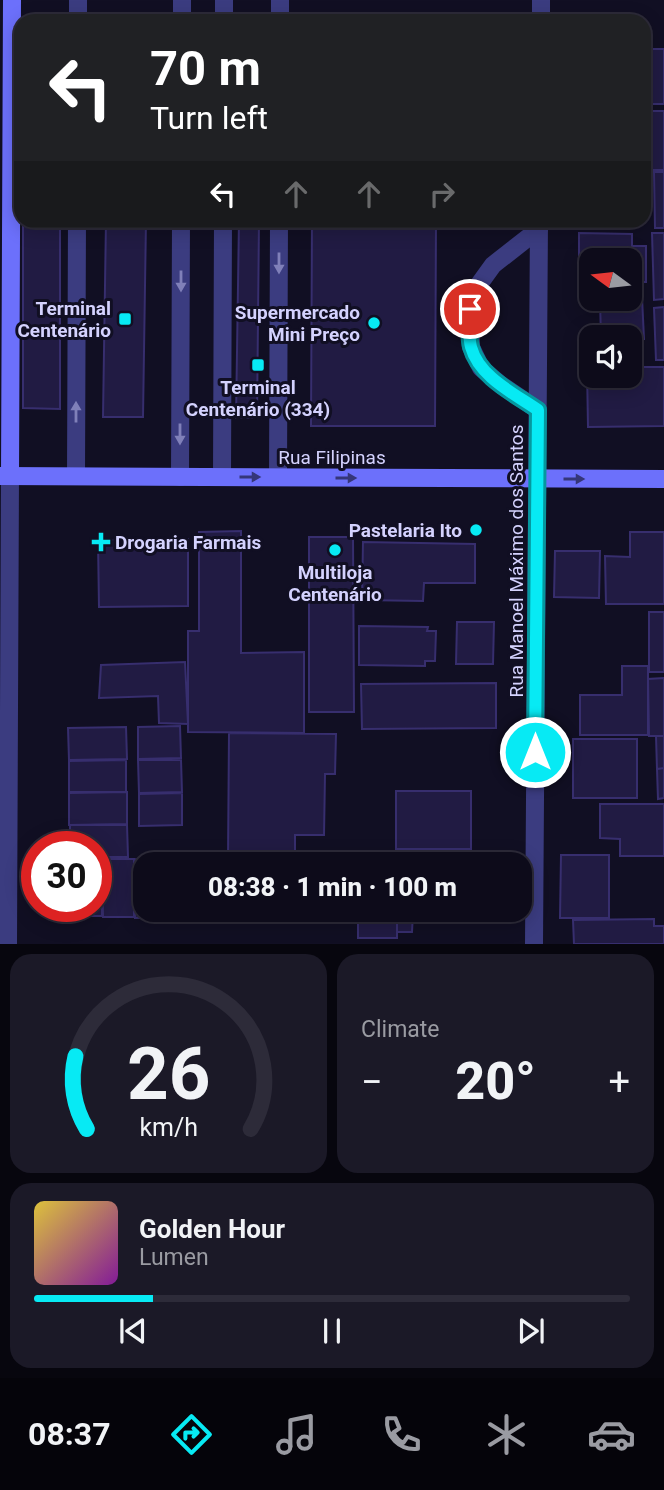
<!DOCTYPE html>
<html lang="en">
<head>
<meta charset="utf-8">
<style>
  :root { --surface:#0d0b1a; --page:#1b1927; --text:#f1f3f6; --muted:#9a9ba2; --line:#2d2b39; --accent:#07eaf4 }
  body { margin:0; font-family:Roboto,sans-serif; background:var(--page); color:var(--text); height:100vh; display:flex; flex-direction:column; font-size:26px; white-space:nowrap }
  * { box-sizing:border-box; margin:0 }
  p { font-size:23px; color:var(--muted) }
  .icon { flex:none; width:38px; height:38px; fill:none; stroke:currentColor; stroke-width:2; stroke-linecap:round; stroke-linejoin:round }
  .map { position:relative; height:944px; overflow:hidden }
  .details { display:flex; flex-direction:column; gap:10px; padding:10px; background:#07060e; flex:1 }
  .details>* { flex:none }
  .hud { position:absolute; left:14px; top:14px; width:637px; height:214px; border-radius:21px; box-shadow:0 4px 18px #0003,0 0 0 2px var(--line); background:#202124; color:#fff; overflow:hidden }
  .needle { width:46px; rotate:285deg }
  .tools { position:absolute; left:579px; top:248px; display:grid; gap:14px }
  .tools a { display:grid; place-items:center; width:63px; height:63px; border-radius:14px; background:var(--surface); box-shadow:0 4px 18px #0003,0 0 0 2px var(--line); font-size:35px }
  .speed { position:absolute; left:21px; top:831px; display:flex; gap:14px; font-size:35px; font-weight:700; text-align:center }
  .speed>* { display:grid; place-content:center; width:91px; height:91px; border-radius:50%; background:var(--surface); box-shadow:0 4px 18px #0003,0 0 0 2px var(--line); line-height:1 }
  .speed .limit { border:10px solid #d22; background:#fff; color:#111 }
  .pin { position:absolute; display:grid; place-items:center; width:60px; height:60px; color:#fff; margin:-30px; border:4px solid #fff; border-radius:50%; box-shadow:0 2px 7px #0007 }
  .me { position:absolute; width:77px; margin:-38px; rotate:0deg; stroke-linejoin:round; filter:drop-shadow(0 0 5px #0008) }
  .turn { display:flex; align-items:center; gap:24px; height:147px; padding:0 21px; font-size:32px }
  .turn .icon { width:91px; height:91px; stroke-width:2.5 }
  .turn b { display:block; font-size:49px; line-height:60px }
  .lanes { display:flex; align-items:center; height:66px; padding:0 21px; background:#0003; justify-content:center; gap:35px; direction:ltr }
  .lanes .off { opacity:.35 }
  .big { font-size:52px; font-weight:800; line-height:1.1 }
  .details .tile { flex:1; display:flex; flex-direction:column; justify-content:center; gap:10px; min-width:0; padding:0 24px; border-radius:21px; background:var(--page) }
  .details .dial { align-items:center; gap:0 }
  .dial svg { height:182px; overflow:visible; fill:none; stroke:var(--line); stroke-width:7; stroke-linecap:round; text-anchor:middle }
  .dial text { fill:var(--text); stroke:none }
  .song { display:flex; align-items:center; gap:21px }
  .cover { width:84px; height:84px; border-radius:10px; background:linear-gradient(135deg,hsl(50 70% 55%),hsl(290 70% 35%)) }
  .played { height:7px; border-radius:4px; background:linear-gradient(90deg,var(--accent) 20%,var(--line) 20%) }
  .keys { display:flex; justify-content:space-around; direction:ltr }
  .heat { display:flex; justify-content:space-between; align-items:center; font-size:38px; direction:ltr }
  .details .tiles { flex:1; display:grid; gap:10px; grid-template-columns:1fr 1fr }
  .tile:last-child { grid-column:span 2 }
  .trip { position:absolute; left:133px; top:852px; width:399px; height:70px; border-radius:21px; background:var(--surface); box-shadow:0 4px 18px #0003,0 0 0 2px var(--line); font-weight:800; line-height:70px; text-align:center }
  .tab-bar { display:flex; height:112px; justify-content:space-around; align-items:center; background:#05040a; color:var(--muted) }
  .tab-bar .icon { width:49px; height:49px }
  .tab-bar .selected { color:var(--accent) }
  .tab-bar b { font-size:32px; color:var(--text) }
  .map>svg:first-child { display:block }
  .building { fill:#211b43; stroke:#372e6e; stroke-width:2 }
  .lines { fill:none; stroke-linecap:round; stroke-linejoin:round }
  .lane { stroke:#3b3c80; stroke-width:18 }
  .street { stroke:#3b3c80; stroke-width:18 }
  .secondary { stroke:#6c70fb; stroke-width:18 }
  .oneway { fill:#8080b9 }
  .oneway2 { fill:#353679 }
  .route-casing { stroke:#05989f; stroke-width:18 }
  .route { stroke:#07eaf4; stroke-width:12 }
  .poi-dot { fill:#07eaf4; stroke:#110f23; stroke-width:2.5 }
  .labels { text-anchor:middle; stroke-width:6; stroke-linejoin:round; paint-order:stroke }
  .poi-label { font-size:19px; font-weight:bold; fill:#d4d2fe; stroke:#110f23; text-anchor:end }
  .street-label { font-size:19px; fill:#d4d2fe; stroke:#110f23 }
</style>
</head>
<body>
<div class="map">
<svg width="664" height="944" viewBox="0 0 664 944">
  <rect width="100%" height="100%" fill="#110f23"/>
  <!-- building -->
  <path class="building" d="M644,49H664V104H644Z
    M644,111H664V170H644Z
    M644,171H648V204H644Z
    M654,172H664V228H655Z
    M23,220H60V409L23,408Z
    M106,220H146L143,417H103Z
    M106,220H146L143,417H103Z
    M239,220H259L257,418H236Z
    M239,220H259L257,418H236Z
    M312,220H436L435,426H311Z
    M579,233L632,234V246H646V282H630V261H592V299L605,300H579Z
    M652,233H664V299L654,300Z
    M642,297L644,339L601,338L600,300Z
    M664,307V360H656L654,308Z
    M630,367H664V426L588,427L587,368H592V376H630Z
    M241,531V653L304,652V733L188,732V631H199V532Z
    M630,532H664V604H606L605,556L630,557Z
    M309,537H353L354,712H309Z
    M188,539V606L99,607L98,540Z
    M363,542L475,544V583H424L423,601L362,600Z
    M555,551H600L599,598L554,597Z
    M649,612H664V672H649Z
    M457,622H494L493,664H456Z
    M359,626L428,627L427,631H436L435,661H425V666L359,665Z
    M185,662L188,724L159,723L158,696L99,698L101,665Z
    M622,666H648V735H580V695H622Z
    M664,678V736H649L648,679Z
    M496,683V728L362,729L361,684Z
    M180,726L181,758L138,759V727Z
    M126,727L127,759L69,760L68,728Z
    M229,733L336,734L335,774H325L324,835H295V860H228Z
    M656,736H664V768L657,769Z
    M573,739H637V798H573Z
    M126,760V792H69V761Z
    M138,760H181L182,792L139,793Z
    M664,768V798L658,799L657,769Z
    M396,791H471V849H396Z
    M127,792V824L69,825V793Z
    M182,793V825L139,826V794Z
    M600,804H664V856H620V839L600,838Z
    M70,825H127L128,857H96V847H70Z
    M429,853V864H396V855Z
    M357,855H396V864H358Z
    M561,855H609V918H560Z
    M473,856V864H433V857Z
    M96,858H102V916H71V906H96Z
    M102,859H134V917H103Z
    M134,859L166,860V864H145V910H166V917L135,918Z
    M167,859H199V864H167Z
    M228,860H295V864H227Z
    M295,860L347,864H295Z
    M167,910H199V917H167Z
    M225,910H298L297,920L224,919Z
    M358,910H397V938H358Z
    M397,910H430V913H413L412,932H397Z
    M654,919V926H664V944H574L573,920Z"/>
  <g class="lines">
    <!-- lane -->
    <path class="lane" d="M78,21V0
      M182,21V0
      M224,21V0
      M280,21V0
      M538,410L501,385L481,368L471,347L470,309L480,283L493,265L539,229
      M76,476L77,220
      M180,477L181,220
      M222,477L223,220
      M278,477L279,220"/>
    <!-- street -->
    <path class="street" d="M541,21V0
      M8,944L10,476
      M534,944L539,220"/>
    <!-- secondary -->
    <path class="secondary" d="M0,476L664,479
      M10,476L12,0"/>
  </g>
  <!-- one-way arrows -->
  <defs><path id="oneway-solid" d="M-6-.8H1V-3.2L6.5 0L1 3.2V.8H-6Z" transform="scale(1.75)"/></defs>
  <g class="oneway">
    <use href="#oneway-solid" transform="translate(279 263) rotate(90)"/>
    <use href="#oneway-solid" transform="translate(181 281) rotate(90)"/>
    <use href="#oneway-solid" transform="translate(76 412) rotate(-90)"/>
    <use href="#oneway-solid" transform="translate(180 434) rotate(90)"/>
  </g>
  <g class="oneway2">
    <use href="#oneway-solid" transform="translate(250 477)"/>
    <use href="#oneway-solid" transform="translate(346 478)"/>
    <use href="#oneway-solid" transform="translate(574 479)"/>
  </g>
  <g class="lines">
    <!-- route casing -->
    <g class="route-casing">
      <path id="route" d="M470,309C470,321 468,336 471,347C479,377 515,394 538,410L535,752"/>
    </g>
    <!-- route -->
    <use href="#route" class="route"/>
  </g>
  <!-- markers -->
  <g class="poi-dot">
    <rect x="118" y="312" width="14" height="14" rx="3.5"/>
    <circle cx="374" cy="323" r="7"/>
    <rect x="251" y="358" width="14" height="14" rx="3.5"/>
    <circle cx="476" cy="530" r="7"/>
    <path d="M97.5 531.5h7v7h7v7h-7v7h-7v-7h-7v-7h7z"/>
    <circle cx="335" cy="550" r="7"/>
  </g>
  <g class="labels">
    <!-- poi labels -->
    <g class="poi-label">
      <text x="111" y="315">Terminal<tspan x="111" dy="22">Centenário</tspan></text>
      <text x="360" y="319">Supermercado<tspan x="360" dy="22">Mini Preço</tspan></text>
      <text x="258" y="394" text-anchor="middle">Terminal<tspan x="258" dy="22">Centenário (334)</tspan></text>
      <text x="462" y="537">Pastelaria Ito</text>
      <text x="115" y="549" text-anchor="start">Drogaria Farmais</text>
      <text x="335" y="579" text-anchor="middle">Multiloja<tspan x="335" dy="22">Centenário</tspan></text>
    </g>
    <!-- street labels -->
    <g class="street-label">
      <text x="332" y="464">Rua Filipinas</text>
      <text transform="translate(516 561) rotate(-90)" y="7">Rua Manoel Máximo dos Santos</text>
    </g>
  </g>
</svg>
<div class="tools">
<a><svg class="needle" viewBox="-14 -14 28 28"><path d="M0-13l5 13h-10z" fill="#e53935"/><path d="M0 13l5-13h-10z" fill="#9a9ba2"/></svg></a>
<a><svg class="icon" aria-label="sound" viewBox="0 0 24 24"><path d="M4 9h4l5-4v14l-5-4H4zM17 9q2 3 0 6"/></svg></a>
</div>
<div class="speed"><div class="limit">30</div></div>
<div class="pin" style="left:470px;top:309px;background:#d93025"><svg class="icon" aria-label="arrive" viewBox="0 0 24 24"><path d="M6 21V4h12l-3 4 3 4H6"/></svg></div>
<svg class="me" style="left:535px;top:752px" viewBox="-20 -20 40 40"><circle r="17" fill="#07eaf4" stroke="#fff" stroke-width="3"/><path d="M0-11L8 9 0 5-8 9z" fill="#fff"/></svg>
<div class="trip">08:38 · 1 min · 100 m</div>
<div class="hud">
<div class="turn"><svg class="icon" aria-label="left" viewBox="0 0 24 24"><path d="M17 20v-9H6M10 6l-5 5 5 5"/></svg><div><b>70 m</b>Turn left</div></div>
<div class="lanes"><svg class="icon" aria-label="left" viewBox="0 0 24 24"><path d="M17 20v-9H6M10 6l-5 5 5 5"/></svg><svg class="icon off" aria-label="ahead" viewBox="0 0 24 24"><path d="M12 20V5M6 11l6-6 6 6"/></svg><svg class="icon off" aria-label="ahead" viewBox="0 0 24 24"><path d="M12 20V5M6 11l6-6 6 6"/></svg><svg class="icon off" aria-label="right" viewBox="0 0 24 24"><path d="M7 20v-9h11M14 6l5 5-5 5"/></svg></div>
</div>
</div>
<section class="details">
<div class="tiles">
<div class="tile dial"><svg viewBox="0 0 100 80">
<path d="M14 69A42 42 0 1 1 86 69"/>
<path d="M14 69A42 42 0 0 1 9 37" stroke="#07eaf4"/>
<text x="50" y="56" font-size="32" font-weight="700">26</text>
<text x="50" y="72" font-size="11">km/h</text>
</svg></div>
<div class="tile"><p>Climate</p>
<div class="heat"><a>−</a><b class="big">20°</b><a>+</a></div>
</div>
<div class="tile">
<div class="song"><i class="cover"></i><div><b>Golden Hour</b><p>Lumen</p></div></div>
<div class="played"></div>
<div class="keys"><svg class="icon" aria-label="previous" viewBox="0 0 24 24"><path d="M18 5L8 12l10 7zM5 5v14"/></svg><svg class="icon" aria-label="pause" viewBox="0 0 24 24"><path d="M8 5v14M16 5v14"/></svg><svg class="icon" aria-label="next" viewBox="0 0 24 24"><path d="M6 5l10 7-10 7zM19 5v14"/></svg></div>
</div>
</div>
</section>
<nav class="tab-bar">
<b>08:37</b>
<svg class="icon selected" aria-label="directions" viewBox="0 0 24 24"><path d="M12 3l9 9-9 9-9-9zM9 14v-3h6M13 9l2 2-2 2"/></svg>
<svg class="icon" aria-label="music" viewBox="0 0 24 24"><path d="M9 18V5l10-2v13"/><circle cx="6" cy="18" r="3"/><circle cx="16" cy="16" r="3"/></svg>
<svg class="icon" aria-label="phone" viewBox="0 0 24 24"><path d="M5 4h4l2 5-3 2q2 4 5 5l2-3 5 2v4C11 20 4 13 5 4z"/></svg>
<svg class="icon" aria-label="climate" viewBox="0 0 24 24"><path d="M12 3v18M4 7l16 10M4 17L20 7"/></svg>
<svg class="icon" aria-label="car" viewBox="0 0 24 24"><path d="M5 17H2v-5l4-1 3-4h7l3 4 3 1v5h-3M9 17h6M6 11h13"/><circle cx="7" cy="17" r="2"/><circle cx="17" cy="17" r="2"/></svg>
</nav>
</body>
</html>
